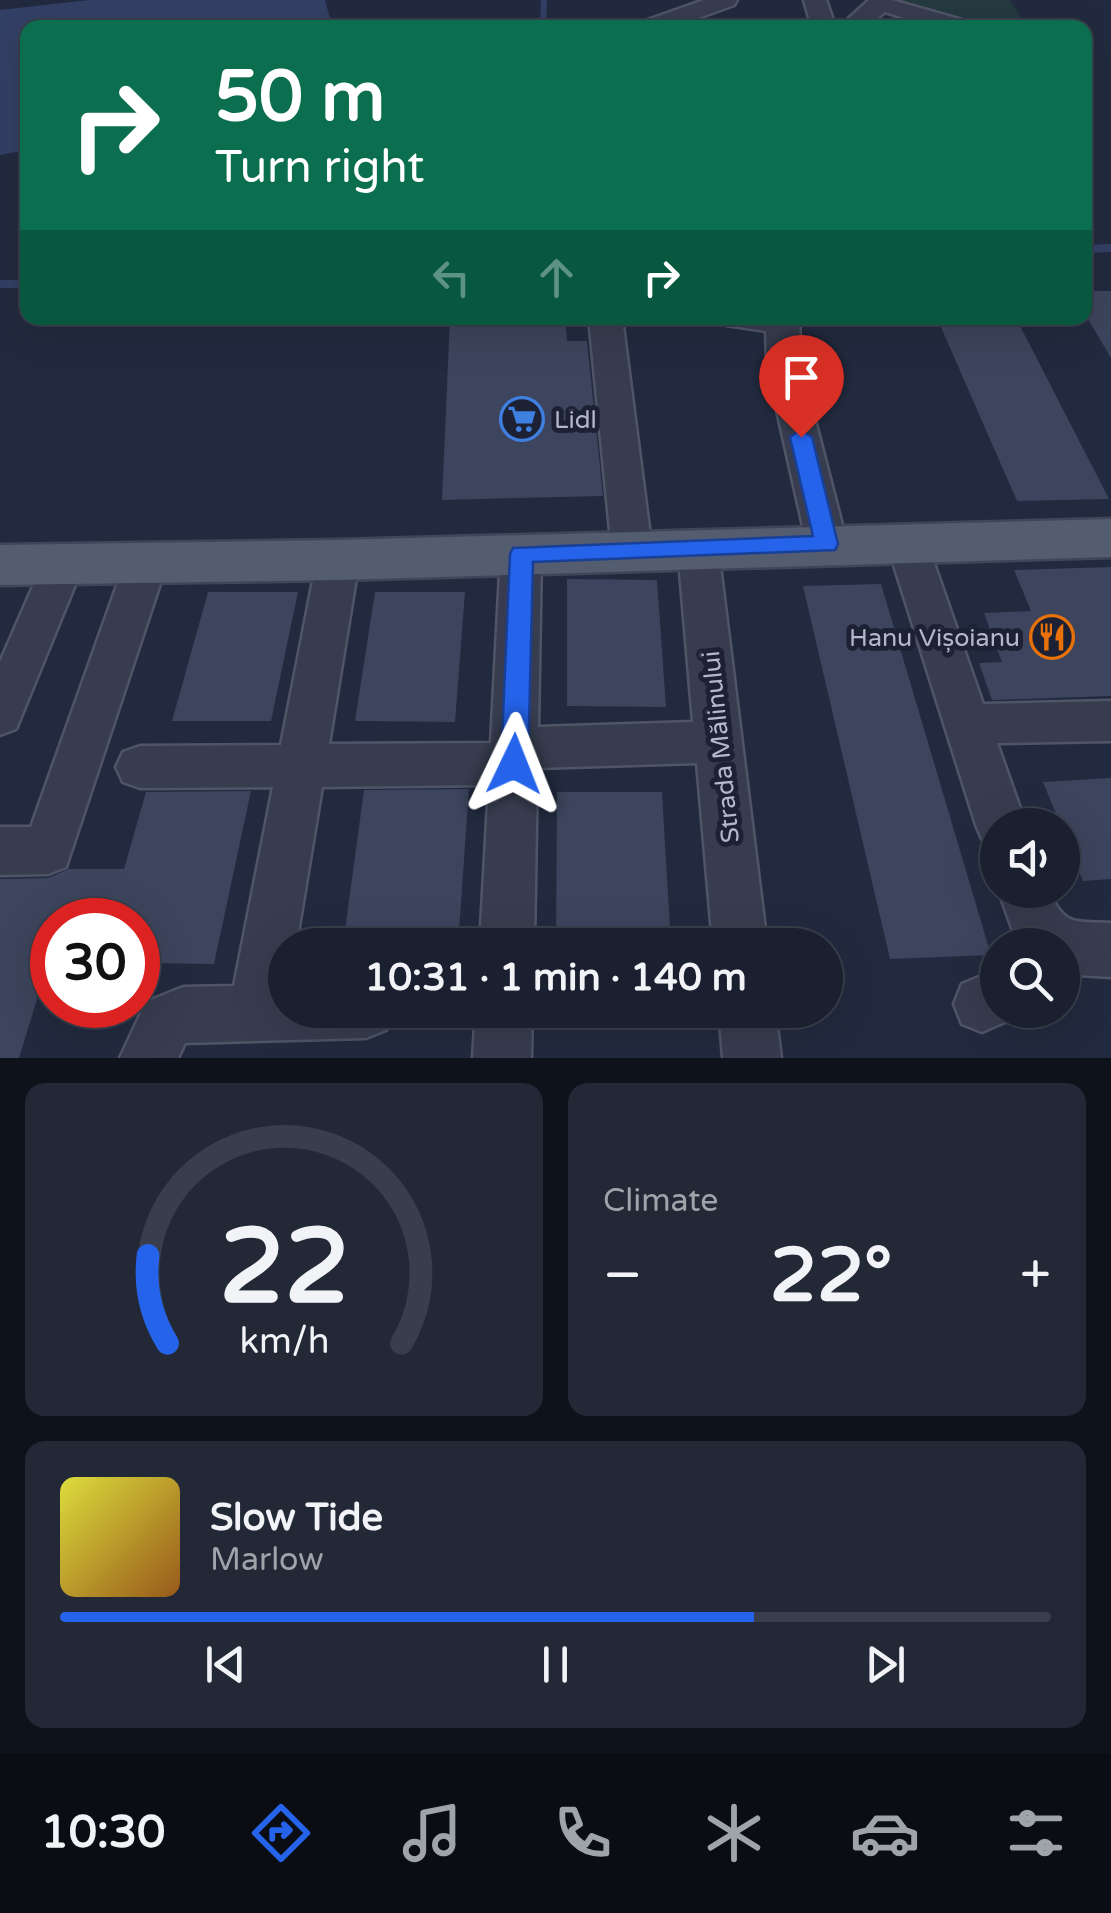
<!DOCTYPE html>
<html lang="en">
<head>
<meta charset="utf-8">
<style>
  :root { --surface:#1a202f; --page:#232837; --text:#f1f3f6; --muted:#9fa3aa; --line:#383e4b; --accent:#2563eb }
  body { margin:0; font-family:"Varela Round",sans-serif; background:var(--page); color:var(--text); height:100vh; display:flex; flex-direction:column; font-size:38px; white-space:nowrap }
  * { box-sizing:border-box; margin:0 }
  p { font-size:32px; color:var(--muted) }
  .icon { flex:none; width:55px; height:55px; fill:none; stroke:currentColor; stroke-width:2; stroke-linecap:round; stroke-linejoin:round }
  .map { position:relative; height:1058px; overflow:hidden }
  .panel { display:flex; flex-direction:column; gap:25px; padding:25px; background:#0e121a; flex:1 }
  .panel>* { flex:none }
  .top-card { position:absolute; left:20px; top:20px; width:1072px; height:305px; border-radius:20px; box-shadow:0 10px 40px #0002,0 0 0 2px var(--line); background:#0b6e4f; color:#fff; overflow:hidden }
  .buttons { position:absolute; left:980px; top:808px; display:grid; gap:20px }
  .buttons a { display:grid; place-items:center; width:100px; height:100px; border-radius:50%; background:var(--surface); box-shadow:0 10px 40px #0002,0 0 0 2px var(--line); font-size:50px }
  .speed { position:absolute; left:30px; top:898px; display:flex; gap:20px; font-size:50px; font-weight:700; text-align:center }
  .speed>* { display:grid; place-content:center; width:130px; height:130px; border-radius:50%; background:var(--surface); box-shadow:0 10px 40px #0002,0 0 0 2px var(--line); line-height:1 }
  .speed .limit { border:15px solid #d22; background:#fff; color:#111 }
  .pin { position:absolute; display:grid; place-items:center; width:85px; height:85px; color:#fff; margin:-102px -42px; border-radius:50% 50% 50% 0; rotate:-45deg; box-shadow:0 0 10px #0007 }
  .pin .icon { rotate:45deg }
  .me { position:absolute; width:110px; margin:-55px; rotate:2deg; stroke-linejoin:round; filter:drop-shadow(0 0 8px #0008) }
  .turn { display:flex; align-items:center; gap:35px; height:210px; padding:0 30px; font-size:45px }
  .turn .icon { width:130px; height:130px; stroke-width:2.5 }
  .turn b { display:block; font-size:70px; line-height:85px }
  .lanes { display:flex; align-items:center; height:95px; padding:0 30px; background:#0003; justify-content:center; gap:50px; direction:ltr }
  .lanes .off { opacity:.35 }
  .big { font-size:75px; font-weight:800; line-height:1.1 }
  .panel .tile { flex:1; display:flex; flex-direction:column; justify-content:center; gap:15px; min-width:0; padding:0 35px; border-radius:20px; background:var(--page) }
  .panel .dial { align-items:center; gap:0 }
  .dial svg { height:260px; overflow:visible; fill:none; stroke:var(--line); stroke-width:7; stroke-linecap:round; text-anchor:middle }
  .dial text { fill:var(--text); stroke:none }
  .song { display:flex; align-items:center; gap:30px }
  .cover { width:120px; height:120px; border-radius:15px; background:linear-gradient(135deg,hsl(60 70% 55%),hsl(30 70% 35%)) }
  .played { height:10px; border-radius:5px; background:linear-gradient(90deg,var(--accent) 70%,var(--line) 70%) }
  .keys { display:flex; justify-content:space-around; direction:ltr }
  .heat { display:flex; justify-content:space-between; align-items:center; font-size:55px; direction:ltr }
  .panel .tiles { flex:1; display:grid; gap:25px; grid-template-columns:1fr 1fr }
  .tile:last-child { grid-column:span 2 }
  .trip { position:absolute; left:268px; top:928px; width:575px; height:100px; border-radius:50px; background:var(--surface); box-shadow:0 10px 40px #0002,0 0 0 2px var(--line); font-weight:800; line-height:100px; text-align:center }
  .dock { display:flex; height:160px; justify-content:space-around; align-items:center; background:#0a0d13; color:var(--muted) }
  .dock .icon { width:70px; height:70px }
  .dock .active { color:var(--accent) }
  .dock b { font-size:45px; color:var(--text) }
  .map>svg:first-child { display:block }
  .green { fill:#243940 }
  .water { fill:#334065 }
  .lines { fill:none; stroke-linecap:round; stroke-linejoin:round }
  .stream-far1 { stroke:#334065; stroke-width:6 }
  .stream { stroke:#334065; stroke-width:8 }
  .building { fill:#3c455d }
  .minor-casing { stroke:#4f5567; stroke-width:5 }
  .major-casing { stroke:#404658; stroke-width:5 }
  .minor { fill:#373d4f; fill-rule:evenodd }
  .major { fill:#545c6f; fill-rule:evenodd }
  .route { fill:#2563eb; stroke:#184099; stroke-width:2.5 }
  .labels { text-anchor:middle; stroke-width:10; stroke-linejoin:round; paint-order:stroke }
  .poi-label { font-size:25px; fill:#b3b8ca; stroke:#1c2234; text-anchor:start }
  .street-label { font-size:25px; fill:#b3b8ca; stroke:#1c2234 }
</style>
</head>
<body>
<div class="map">
<svg width="1111" height="1058" viewBox="0 0 1111 1058">
  <rect width="100%" height="100%" fill="#222a3f"/>
  <!-- green -->
  <path class="green" d="M897,0H1010L1027,27H1001Z"/>
  <!-- water -->
  <path class="water" d="M89,0H325L330,18L319,28H28L27,150L0,155V10Z"/>
  <g class="lines">
    <!-- stream-far1 -->
    <path class="stream-far1" d="M543,28L544,0"/>
    <!-- stream -->
    <path class="stream" d="M1085,249L1111,248
      M0,284H28"/>
  </g>
  <!-- building -->
  <path class="building" d="M1085,291H1111V358L1085,314Z
    M450,318H565L567,341H587L603,496L442,500Z
    M937,318H1016L1109,499L1017,501Z
    M1111,567V696L992,700L979,663L1002,662L984,613L1031,611L1014,570Z
    M567,579L657,580L666,707L567,706Z
    M881,584L991,955L890,959L803,586Z
    M208,592H298L271,721H172Z
    M375,592H465L455,722L355,721Z
    M1111,778V879L1083,881L1043,782Z
    M469,789L458,945H343L364,790Z
    M251,791L214,964L138,963V920H52V950L19,1058H0V879L48,878L69,869H124L146,792Z
    M557,792H662L671,945H556Z"/>
  <g class="lines">
    <!-- minor casing -->
    <g class="minor-casing">
      <path id="minor" d="M704,0H737L734,5L671,28H635L639,23Z
        M804,0H826L836,28H812Z
        M869,0H892L973,23L977,28H937L885,12L865,28H838Z
        M589,318H622L652,551L646,562L632,566L618,562L612,551Z
        M722,318H799L801,366L847,544L841,555L827,559L813,555L807,544L767,366L766,331L726,325Z
        M907,528L921,532L927,543L983,704L1111,701V741L997,743L1026,825H998V847L983,841L976,825L887,543L893,532Z
        M698,534L712,538L718,549L767,945H713L697,763L537,768L534,945H480L489,785L322,787L296,945H285V1010H394L386,1030L366,1038L185,1043L178,1058H120L146,1002L183,987L234,986L273,787L140,788L123,782L116,767L123,752L140,746L281,745L317,560L324,549L338,544L352,549L359,560L329,744L491,743L501,554L507,543L521,539L535,543L541,554L538,727L693,722L678,549L684,538Z
        M147,544L161,549L168,560L66,867L48,874L0,875V827H31L126,560L133,549Z
        M63,547L78,552L84,563L16,729L0,735V662L48,552Z
        M998,889L1049,890C1063,927 1076,921 1111,923V977L1062,974V945H1018Z
        M998,969V1010H1020L1018,1016L982,1032L962,1024L954,1004L962,984Z
        M476,1010H532L531,1058H473Z
        M719,1010H775L781,1058H723Z"/>
    </g>
    <!-- major casing -->
    <g class="major-casing">
      <path id="major" d="M1111,519V557L338,580L0,585V545L338,540Z"/>
    </g>
    <!-- minor -->
    <use href="#minor" class="minor"/>
    <!-- major -->
    <use href="#major" class="major"/>
  </g>
  <!-- route -->
  <path class="route" d="M801,430L812,437L838,544L835,550L533,562L528,764L524,772L514,776L505,772L501,764L510,554L513,548L813,536L790,437Z"/>
  <!-- icons -->
  <defs>
    <g id="supermarket-ring" transform="scale(2.25)"><circle r="9.5" fill="#1c2234" stroke="#3f7fe0" stroke-width="1.5"/><path d="M-6-5.5h2.5l.6 2H6L4.5 2H-2.5L-4.4-4H-6ZM-1.5 3.2a1.3 1.3 0 1 0 .1 0ZM3 3.2a1.3 1.3 0 1 0 .1 0Z" fill="#3f7fe0"/></g>
    <g id="restaurant-ring" transform="scale(2.25)"><circle r="9.5" fill="#1c2234" stroke="#e8710a" stroke-width="1.5"/><path d="M-5-6h1v4h1v-4h1v4h1v-4h1v5L-1.5 .5V6h-2V.5L-5-1ZM5-6V6H3V1.5H1.5Q1.5-4 5-6Z" fill="#e8710a"/></g>
  </defs>
  <g fill-rule="evenodd">
    <use href="#supermarket-ring" x="522" y="419"/>
    <use href="#restaurant-ring" x="1052" y="637"/>
  </g>
  <g class="labels">
    <!-- poi labels -->
    <g class="poi-label">
      <text x="554" y="428">Lidl</text>
      <text x="1020" y="646" text-anchor="end">Hanu Vișoianu</text>
    </g>
    <!-- street labels -->
    <g class="street-label">
      <text transform="translate(720 747) rotate(-96)" y="9">Strada Mălinului</text>
    </g>
  </g>
</svg>
<div class="buttons">
<a><svg class="icon" aria-label="sound" viewBox="0 0 24 24"><path d="M4 9h4l5-4v14l-5-4H4zM17 9q2 3 0 6"/></svg></a>
<a><svg class="icon" aria-label="search" viewBox="0 0 24 24"><circle cx="10" cy="10" r="6"/><path d="M15 15l6 6"/></svg></a>
</div>
<div class="speed"><div class="limit">30</div></div>
<div class="pin" style="left:801px;top:437px;background:#d93025"><svg class="icon" aria-label="arrive" viewBox="0 0 24 24"><path d="M6 21V4h12l-3 4 3 4H6"/></svg></div>
<svg class="me" style="left:514px;top:764px" viewBox="-20 -20 40 40"><path d="M0-17L14 15 0 8-14 15z" fill="#2563eb" stroke="#fff" stroke-width="4"/></svg>
<div class="trip">10:31 · 1 min · 140 m</div>
<div class="top-card">
<div class="turn"><svg class="icon" aria-label="right" viewBox="0 0 24 24"><path d="M7 20v-9h11M14 6l5 5-5 5"/></svg><div><b>50 m</b>Turn right</div></div>
<div class="lanes"><svg class="icon off" aria-label="left" viewBox="0 0 24 24"><path d="M17 20v-9H6M10 6l-5 5 5 5"/></svg><svg class="icon off" aria-label="ahead" viewBox="0 0 24 24"><path d="M12 20V5M6 11l6-6 6 6"/></svg><svg class="icon" aria-label="right" viewBox="0 0 24 24"><path d="M7 20v-9h11M14 6l5 5-5 5"/></svg></div>
</div>
</div>
<section class="panel">
<div class="tiles">
<div class="tile dial"><svg viewBox="0 0 100 80">
<path d="M14 69A42 42 0 1 1 86 69"/>
<path d="M14 69A42 42 0 0 1 8 42" stroke="#2563eb"/>
<text x="50" y="56" font-size="32" font-weight="700">22</text>
<text x="50" y="72" font-size="11">km/h</text>
</svg></div>
<div class="tile"><p>Climate</p>
<div class="heat"><a>−</a><b class="big">22°</b><a>+</a></div>
</div>
<div class="tile">
<div class="song"><i class="cover"></i><div><b>Slow Tide</b><p>Marlow</p></div></div>
<div class="played"></div>
<div class="keys"><svg class="icon" aria-label="previous" viewBox="0 0 24 24"><path d="M18 5L8 12l10 7zM5 5v14"/></svg><svg class="icon" aria-label="pause" viewBox="0 0 24 24"><path d="M8 5v14M16 5v14"/></svg><svg class="icon" aria-label="next" viewBox="0 0 24 24"><path d="M6 5l10 7-10 7zM19 5v14"/></svg></div>
</div>
</div>
</section>
<nav class="dock">
<b>10:30</b>
<svg class="icon active" aria-label="directions" viewBox="0 0 24 24"><path d="M12 3l9 9-9 9-9-9zM9 14v-3h6M13 9l2 2-2 2"/></svg>
<svg class="icon" aria-label="music" viewBox="0 0 24 24"><path d="M9 18V5l10-2v13"/><circle cx="6" cy="18" r="3"/><circle cx="16" cy="16" r="3"/></svg>
<svg class="icon" aria-label="phone" viewBox="0 0 24 24"><path d="M5 4h4l2 5-3 2q2 4 5 5l2-3 5 2v4C11 20 4 13 5 4z"/></svg>
<svg class="icon" aria-label="climate" viewBox="0 0 24 24"><path d="M12 3v18M4 7l16 10M4 17L20 7"/></svg>
<svg class="icon" aria-label="car" viewBox="0 0 24 24"><path d="M5 17H2v-5l4-1 3-4h7l3 4 3 1v5h-3M9 17h6M6 11h13"/><circle cx="7" cy="17" r="2"/><circle cx="17" cy="17" r="2"/></svg>
<svg class="icon" aria-label="filters" viewBox="0 0 24 24"><path d="M4 7h16M4 17h16"/><circle cx="9" cy="7" r="2"/><circle cx="15" cy="17" r="2"/></svg>
</nav>
</body>
</html>
